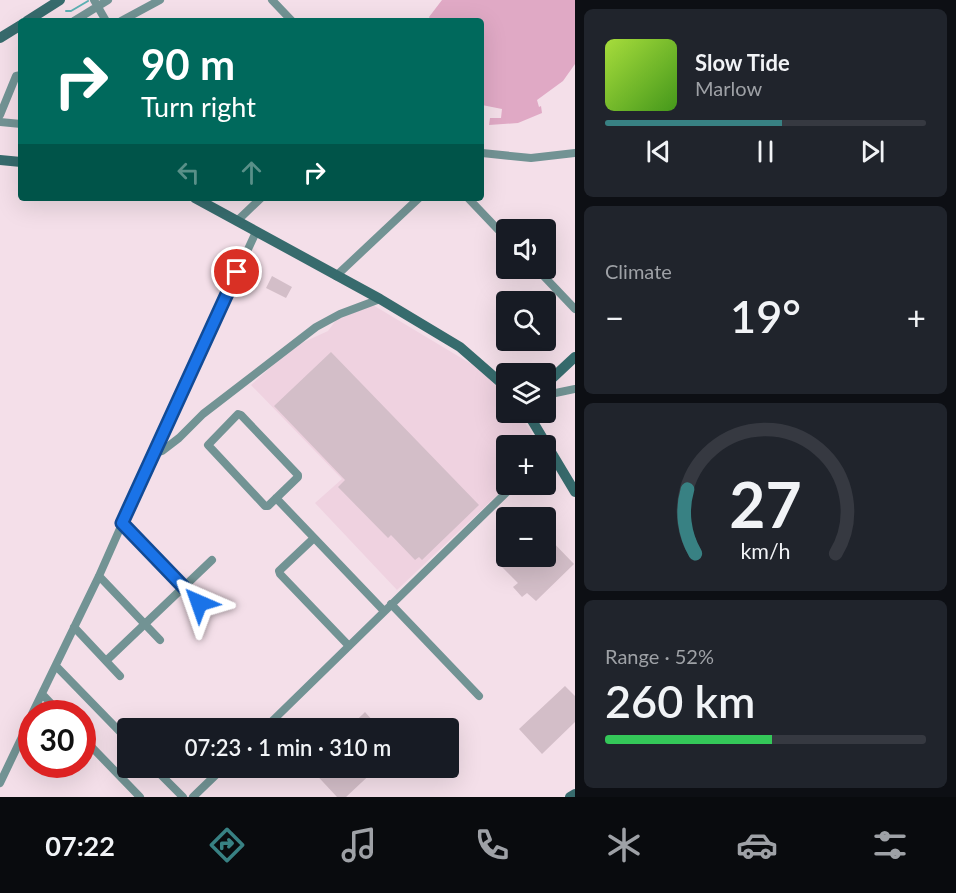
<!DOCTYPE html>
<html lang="en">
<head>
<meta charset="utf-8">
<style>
  :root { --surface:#171b24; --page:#20242c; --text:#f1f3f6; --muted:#9ea1a6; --line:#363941; --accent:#388183 }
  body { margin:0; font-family:Lato,sans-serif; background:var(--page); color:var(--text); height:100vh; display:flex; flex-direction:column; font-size:22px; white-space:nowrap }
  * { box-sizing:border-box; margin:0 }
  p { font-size:20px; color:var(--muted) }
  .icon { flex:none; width:33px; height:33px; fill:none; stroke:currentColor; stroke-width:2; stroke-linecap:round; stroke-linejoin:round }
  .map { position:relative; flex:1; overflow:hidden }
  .details { display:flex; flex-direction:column; gap:9px; padding:9px; background:#0d0f14; width:381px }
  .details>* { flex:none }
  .guide { position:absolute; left:18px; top:18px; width:466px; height:183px; border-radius:6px; box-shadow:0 6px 24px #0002; background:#00695c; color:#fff; overflow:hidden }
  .controls { position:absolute; left:496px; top:219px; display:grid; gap:12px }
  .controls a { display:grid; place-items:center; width:60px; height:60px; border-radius:6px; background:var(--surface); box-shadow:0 6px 24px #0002; font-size:30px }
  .speed { position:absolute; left:18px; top:700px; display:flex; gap:12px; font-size:30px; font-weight:700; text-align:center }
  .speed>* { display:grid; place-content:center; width:78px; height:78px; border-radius:50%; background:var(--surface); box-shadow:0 6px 24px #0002; line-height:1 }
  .speed .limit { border:9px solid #d22; background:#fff; color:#111 }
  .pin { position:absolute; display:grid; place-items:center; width:51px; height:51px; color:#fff; margin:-26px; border:3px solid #fff; border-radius:50%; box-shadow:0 2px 6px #0007 }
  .me { position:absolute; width:66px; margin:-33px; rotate:317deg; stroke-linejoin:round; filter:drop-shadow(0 0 4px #0008) }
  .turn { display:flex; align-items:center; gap:21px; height:126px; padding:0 24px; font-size:27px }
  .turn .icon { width:78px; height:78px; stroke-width:2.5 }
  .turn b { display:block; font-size:42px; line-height:51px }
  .lanes { display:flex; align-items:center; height:57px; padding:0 24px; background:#0003; justify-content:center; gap:30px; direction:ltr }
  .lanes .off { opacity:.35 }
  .big { font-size:45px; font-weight:600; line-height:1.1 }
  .details .widget { flex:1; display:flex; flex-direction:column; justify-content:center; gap:9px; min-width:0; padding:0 21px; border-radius:9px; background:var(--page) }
  .details .dial { align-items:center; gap:0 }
  .dial svg { height:156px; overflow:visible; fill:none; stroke:var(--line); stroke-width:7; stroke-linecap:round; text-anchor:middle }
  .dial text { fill:var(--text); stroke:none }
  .song { display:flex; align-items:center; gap:18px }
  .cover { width:72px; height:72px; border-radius:9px; background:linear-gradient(135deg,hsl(80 70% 55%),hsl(100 70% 35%)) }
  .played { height:6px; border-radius:3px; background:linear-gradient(90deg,var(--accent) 55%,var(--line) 55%) }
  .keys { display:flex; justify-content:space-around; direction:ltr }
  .heat { display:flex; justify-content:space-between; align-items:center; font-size:33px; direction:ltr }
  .charge { height:9px; border-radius:4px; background:linear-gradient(90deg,#34c759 52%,var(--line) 0) }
  .trip { position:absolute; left:117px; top:718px; width:342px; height:60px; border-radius:6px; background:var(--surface); box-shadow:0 6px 24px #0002; font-weight:600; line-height:60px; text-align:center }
  .tabs { display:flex; height:96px; justify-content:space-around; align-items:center; background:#090b0e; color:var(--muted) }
  .tabs .icon { width:42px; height:42px }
  .tabs .on { color:var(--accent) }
  .tabs b { font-size:27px; color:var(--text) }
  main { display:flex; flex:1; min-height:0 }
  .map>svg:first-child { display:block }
  .built { fill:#efd2e0 }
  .green { fill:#e0a9c5 }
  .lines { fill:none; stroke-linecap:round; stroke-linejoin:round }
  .stream { stroke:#5cb0b3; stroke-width:2 }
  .building { fill:#d3bec8 }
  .street { stroke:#729394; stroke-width:8 }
  .secondary { stroke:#376b6d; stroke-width:10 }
  .route-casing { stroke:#114b97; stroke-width:15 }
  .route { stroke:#1a73e8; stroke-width:10 }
</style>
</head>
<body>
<main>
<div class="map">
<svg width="575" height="797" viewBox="0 0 575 797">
  <rect width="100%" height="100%" fill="#f4dfe9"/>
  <!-- built -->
  <path class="built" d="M373,305L473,365L501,389L507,397V412L519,413L539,445L507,446L508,485L397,590L315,503L342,479L251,385L293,347L328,331L336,320Z"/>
  <!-- green -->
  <path class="green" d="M442,0H575V64L563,81L537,100L539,107L541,106L542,113L518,123L489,125L490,118H501L502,109L482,105V21H431L429,17Z"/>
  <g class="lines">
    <!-- stream -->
    <path class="stream" d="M66,11H71L88,1"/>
  </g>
  <!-- building -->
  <path class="building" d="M272,276L292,287L286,298L266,288Z
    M331,352L479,505L422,560L419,557L415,560L391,535L388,538L338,487L345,480L274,406Z
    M546,535L574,564L536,601L527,593L522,597L513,587L518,583L500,565L508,556H546Z
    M565,686L575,696V722L542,754L519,729Z
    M365,712L380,729H347L362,715Z
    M310,768H377L346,797H337Z"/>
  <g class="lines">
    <!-- street -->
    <path class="street" d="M94,0L106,21
      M272,0L292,21
      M74,21L108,0
      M121,21L160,0
      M0,115L16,76L21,75
      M0,122L21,124
      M482,153L531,158L575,153
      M468,198L507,239
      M237,221L261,198
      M536,268L575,309
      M336,276L419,198
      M546,395L575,389
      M238,414L241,415L298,475V477L268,506H265L208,445Z
      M153,454L162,451L179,438L203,414L316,327L340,314L380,299
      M276,498L384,611
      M122,523L199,603
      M314,538L279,571L280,574L349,646
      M99,576L160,640
      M391,604L479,696
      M74,627L120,676
      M106,661L212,560
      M56,666L128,740
      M42,694L61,714
      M32,714L99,576L153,454L256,232
      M264,729L515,484
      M82,737L140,797
      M154,768L183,797
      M0,783L32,716
      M193,797L223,768"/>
    <!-- secondary -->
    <path class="secondary" d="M27,21L60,0
      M0,38L21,25
      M0,160L21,162
      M195,198L380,299L460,347L507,388
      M546,384L575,357
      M527,412L575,492
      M570,797L575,794"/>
  </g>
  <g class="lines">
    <!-- route casing -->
    <g class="route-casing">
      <path id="route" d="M199,603L122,523L237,272"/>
    </g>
    <!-- route -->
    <use href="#route" class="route"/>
  </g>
</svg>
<div class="controls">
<a><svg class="icon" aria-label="sound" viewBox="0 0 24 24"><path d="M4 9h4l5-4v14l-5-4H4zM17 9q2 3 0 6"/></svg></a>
<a><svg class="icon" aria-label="search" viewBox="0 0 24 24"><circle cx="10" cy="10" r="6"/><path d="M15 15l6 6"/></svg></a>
<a><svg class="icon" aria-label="layers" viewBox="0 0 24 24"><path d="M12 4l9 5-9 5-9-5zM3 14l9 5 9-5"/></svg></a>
<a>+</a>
<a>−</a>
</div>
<div class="speed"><div class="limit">30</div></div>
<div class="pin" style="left:237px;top:272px;background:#d93025"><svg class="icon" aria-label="arrive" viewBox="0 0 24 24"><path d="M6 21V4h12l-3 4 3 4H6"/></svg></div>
<svg class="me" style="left:199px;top:603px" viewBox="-20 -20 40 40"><path d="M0-17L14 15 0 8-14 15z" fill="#1a73e8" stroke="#fff" stroke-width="4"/></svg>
<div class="trip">07:23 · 1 min · 310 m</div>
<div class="guide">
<div class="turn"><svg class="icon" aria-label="right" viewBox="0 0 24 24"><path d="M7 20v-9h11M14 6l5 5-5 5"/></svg><div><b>90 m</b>Turn right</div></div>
<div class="lanes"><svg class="icon off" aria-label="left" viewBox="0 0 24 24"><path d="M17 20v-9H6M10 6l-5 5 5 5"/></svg><svg class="icon off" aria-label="ahead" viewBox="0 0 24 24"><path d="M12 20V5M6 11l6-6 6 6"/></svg><svg class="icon" aria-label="right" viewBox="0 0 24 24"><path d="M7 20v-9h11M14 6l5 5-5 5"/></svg></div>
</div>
</div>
<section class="details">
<div class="widget">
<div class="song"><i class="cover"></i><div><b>Slow Tide</b><p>Marlow</p></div></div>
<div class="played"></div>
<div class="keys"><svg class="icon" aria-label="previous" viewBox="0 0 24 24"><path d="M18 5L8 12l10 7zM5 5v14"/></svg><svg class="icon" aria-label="pause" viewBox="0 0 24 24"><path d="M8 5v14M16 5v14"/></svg><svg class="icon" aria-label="next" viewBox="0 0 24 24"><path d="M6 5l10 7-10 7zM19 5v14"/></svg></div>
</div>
<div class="widget"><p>Climate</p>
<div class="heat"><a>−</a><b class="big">19°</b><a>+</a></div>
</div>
<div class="widget dial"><svg viewBox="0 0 100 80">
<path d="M14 69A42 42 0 1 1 86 69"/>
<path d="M14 69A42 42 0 0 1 10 36" stroke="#388183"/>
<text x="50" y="56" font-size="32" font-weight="700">27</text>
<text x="50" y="72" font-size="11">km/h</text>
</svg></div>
<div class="widget"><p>Range · 52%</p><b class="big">260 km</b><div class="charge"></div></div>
</section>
</main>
<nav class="tabs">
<b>07:22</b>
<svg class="icon on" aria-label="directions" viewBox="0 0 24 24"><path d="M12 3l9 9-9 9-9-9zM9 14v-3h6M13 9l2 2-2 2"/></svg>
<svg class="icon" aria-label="music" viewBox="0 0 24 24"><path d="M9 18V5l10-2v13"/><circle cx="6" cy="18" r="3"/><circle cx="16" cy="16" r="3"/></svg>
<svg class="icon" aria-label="phone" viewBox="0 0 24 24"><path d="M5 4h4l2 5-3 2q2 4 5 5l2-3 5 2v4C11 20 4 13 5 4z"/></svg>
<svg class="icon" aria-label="climate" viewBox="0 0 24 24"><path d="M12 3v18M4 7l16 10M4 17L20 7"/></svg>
<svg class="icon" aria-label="car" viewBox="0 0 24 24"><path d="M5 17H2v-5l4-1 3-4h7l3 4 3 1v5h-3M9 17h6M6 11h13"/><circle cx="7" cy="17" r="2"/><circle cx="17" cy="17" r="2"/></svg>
<svg class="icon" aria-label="filters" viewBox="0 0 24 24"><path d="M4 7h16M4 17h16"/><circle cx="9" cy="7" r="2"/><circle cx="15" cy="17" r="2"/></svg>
</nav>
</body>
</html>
